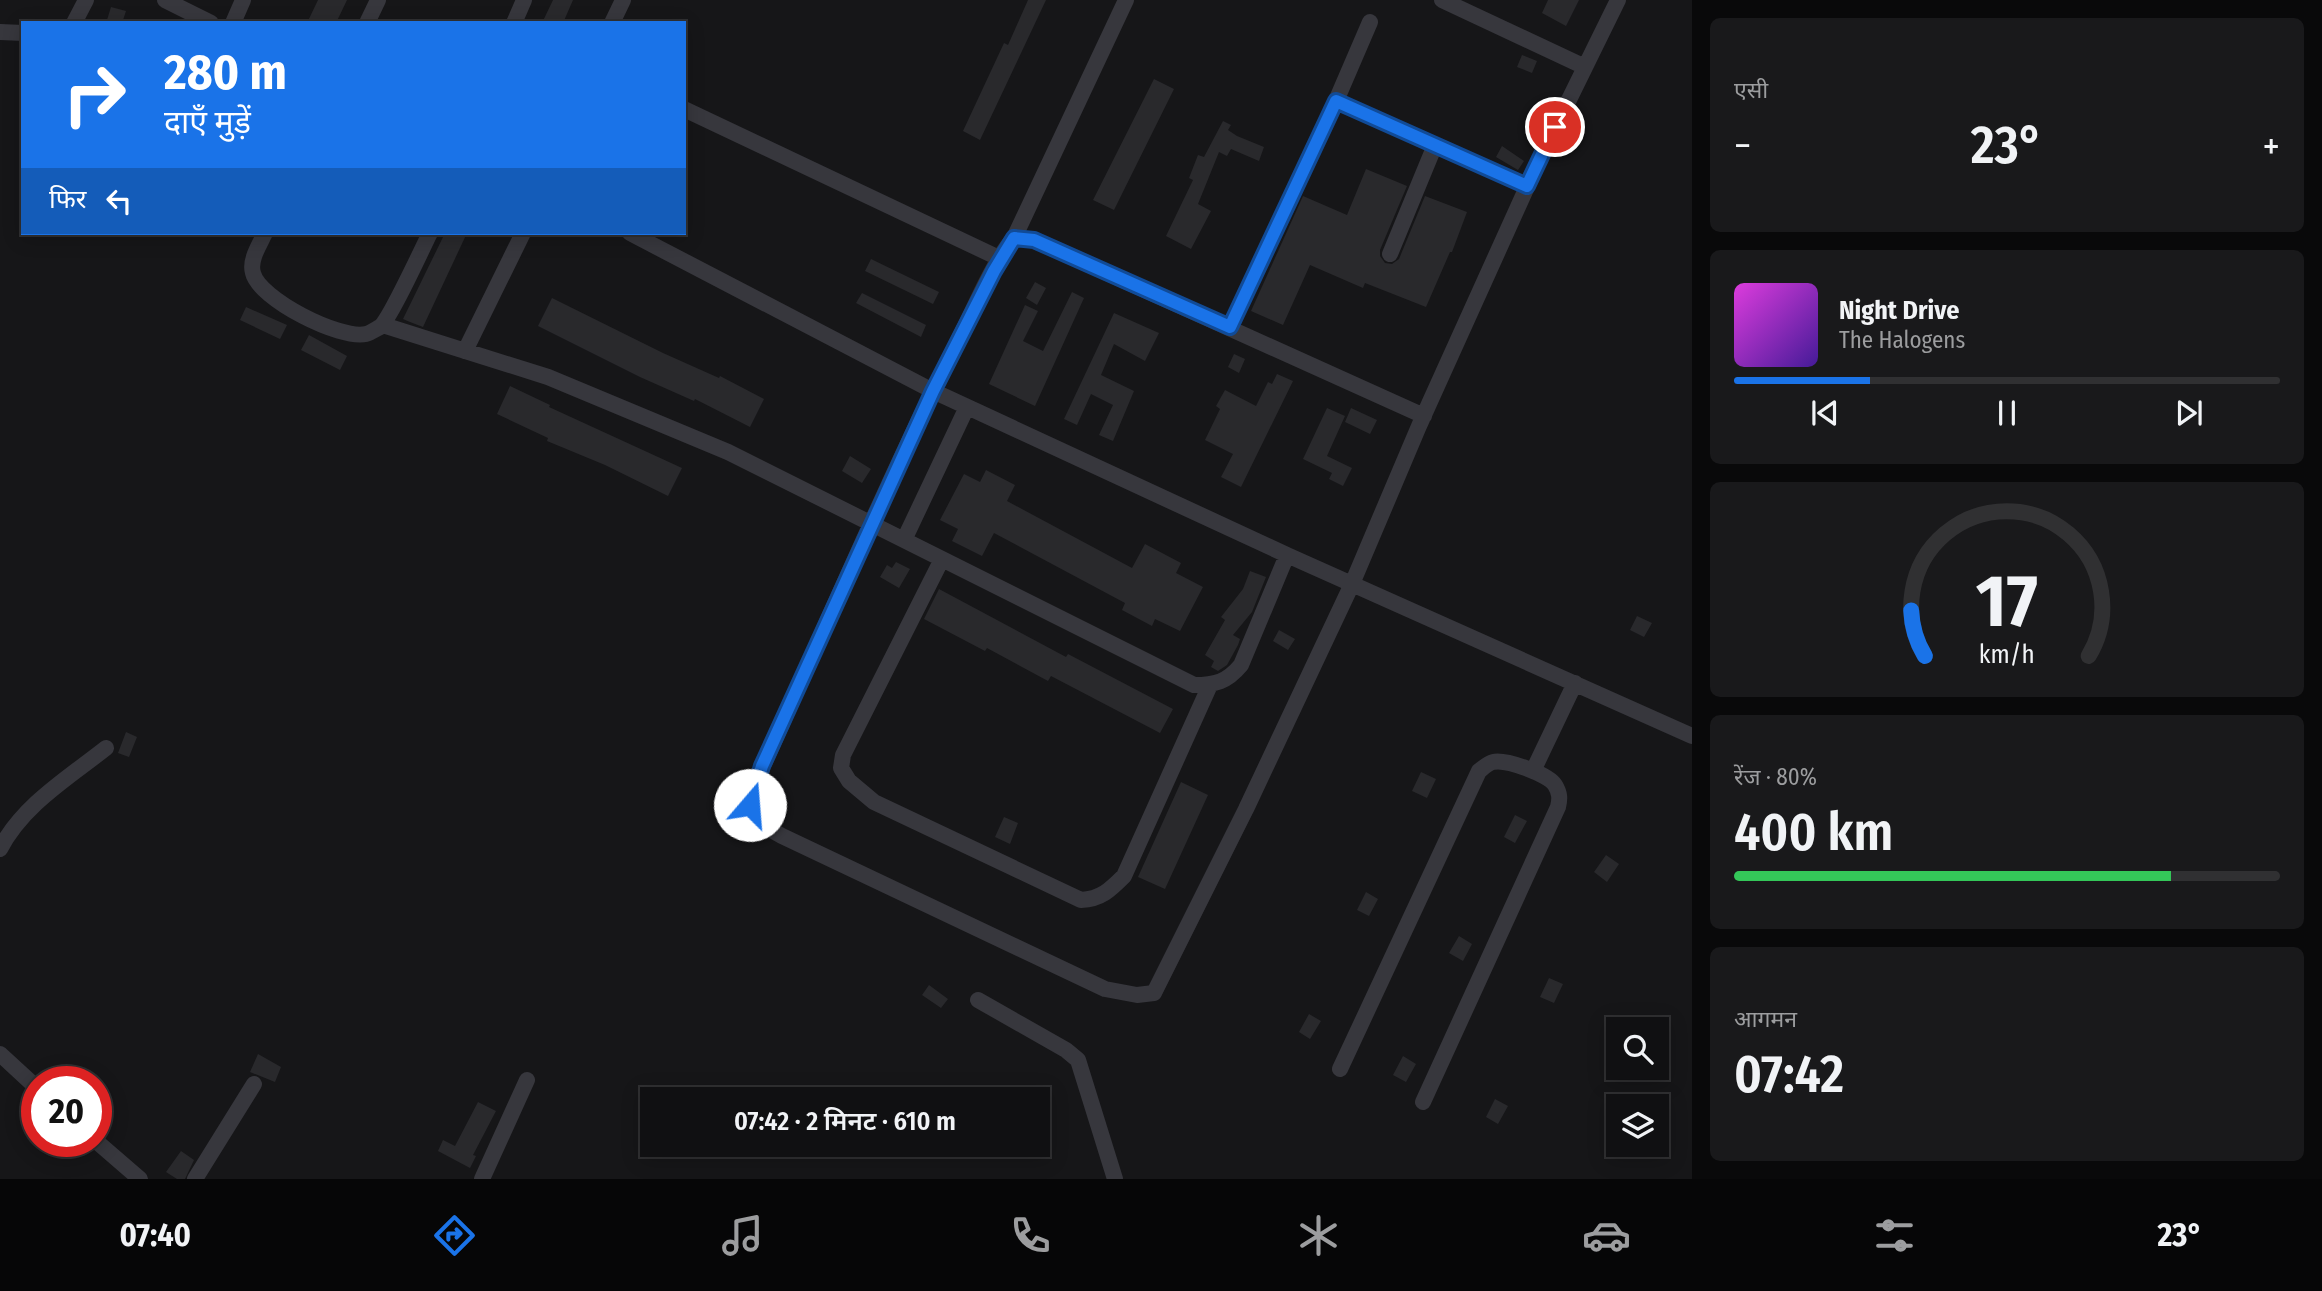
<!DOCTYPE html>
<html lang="hi">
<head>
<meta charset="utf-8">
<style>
  :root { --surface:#101012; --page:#19191b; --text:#f1f3f6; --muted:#9c9d9f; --line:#303032; --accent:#1a73e8 }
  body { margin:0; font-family:"Fira Sans Condensed","Noto Sans Devanagari",sans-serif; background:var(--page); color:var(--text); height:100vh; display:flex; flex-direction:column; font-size:26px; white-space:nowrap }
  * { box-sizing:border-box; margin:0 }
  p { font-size:23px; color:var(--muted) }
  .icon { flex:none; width:38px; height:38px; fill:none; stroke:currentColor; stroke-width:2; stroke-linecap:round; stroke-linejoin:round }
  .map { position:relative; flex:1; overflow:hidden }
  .side { display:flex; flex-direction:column; gap:18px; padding:18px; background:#09090a; width:630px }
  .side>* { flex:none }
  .guide { position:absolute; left:21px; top:21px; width:665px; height:214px; border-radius:0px; box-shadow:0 4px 18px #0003,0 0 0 2px var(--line); background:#1a73e8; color:#fff; overflow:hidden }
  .controls { position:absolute; left:1606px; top:1017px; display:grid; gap:14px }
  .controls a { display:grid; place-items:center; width:63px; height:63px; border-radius:0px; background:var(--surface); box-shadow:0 4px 18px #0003,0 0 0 2px var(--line); font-size:35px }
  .speed { position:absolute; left:21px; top:1066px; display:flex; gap:14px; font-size:35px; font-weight:700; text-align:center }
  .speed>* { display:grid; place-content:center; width:91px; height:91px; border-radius:50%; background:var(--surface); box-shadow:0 4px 18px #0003,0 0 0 2px var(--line); line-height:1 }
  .speed .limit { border:10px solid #d22; background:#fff; color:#111 }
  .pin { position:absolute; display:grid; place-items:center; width:60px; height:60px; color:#fff; margin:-30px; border:4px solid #fff; border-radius:50%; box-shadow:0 2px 7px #0007 }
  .me { position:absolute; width:77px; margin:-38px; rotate:18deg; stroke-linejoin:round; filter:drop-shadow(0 0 5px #0008) }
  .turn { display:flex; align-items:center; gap:24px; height:147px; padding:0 28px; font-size:32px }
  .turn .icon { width:91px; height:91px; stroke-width:2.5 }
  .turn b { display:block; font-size:49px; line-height:60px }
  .then { display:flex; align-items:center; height:66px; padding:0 28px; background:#0003; gap:14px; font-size:26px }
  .big { font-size:52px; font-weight:600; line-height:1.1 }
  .side .card { flex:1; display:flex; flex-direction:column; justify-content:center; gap:10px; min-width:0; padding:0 24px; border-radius:10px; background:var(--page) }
  .side .dial { align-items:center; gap:0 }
  .dial svg { height:182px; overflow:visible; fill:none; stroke:var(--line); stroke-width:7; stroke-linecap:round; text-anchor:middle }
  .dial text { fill:var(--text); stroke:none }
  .song { display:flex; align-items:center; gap:21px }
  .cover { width:84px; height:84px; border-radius:10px; background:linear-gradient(135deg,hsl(300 70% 55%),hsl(260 70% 35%)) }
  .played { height:7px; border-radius:4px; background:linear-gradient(90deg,var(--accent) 25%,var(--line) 25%) }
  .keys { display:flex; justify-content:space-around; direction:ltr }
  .heat { display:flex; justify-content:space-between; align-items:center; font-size:38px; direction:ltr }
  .charge { height:10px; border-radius:5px; background:linear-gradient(90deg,#34c759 80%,var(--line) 0) }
  .trip { position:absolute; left:640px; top:1087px; width:410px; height:70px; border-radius:0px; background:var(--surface); box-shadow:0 4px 18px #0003,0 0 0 2px var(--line); font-weight:600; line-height:70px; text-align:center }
  .tab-bar { display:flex; height:112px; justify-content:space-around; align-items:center; background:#060607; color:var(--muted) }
  .tab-bar .icon { width:49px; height:49px }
  .tab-bar .on { color:var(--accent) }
  .tab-bar b { font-size:32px; color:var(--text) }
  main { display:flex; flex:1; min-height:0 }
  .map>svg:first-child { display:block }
  .building { fill:#29292c }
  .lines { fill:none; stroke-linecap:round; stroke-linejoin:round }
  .minor { stroke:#37373d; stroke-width:16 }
  .route-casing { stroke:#114b97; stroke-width:18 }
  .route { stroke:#1a73e8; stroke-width:12 }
</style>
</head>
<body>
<main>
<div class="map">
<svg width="1692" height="1179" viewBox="0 0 1692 1179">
  <rect width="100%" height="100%" fill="#161618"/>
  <!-- building -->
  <path class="building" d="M318,0H347L336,23H307Z
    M553,0H573L563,23H542Z
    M1028,0H1046L980,140L963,131L1004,43L1008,45Z
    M1548,0H1579L1566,26L1542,13Z
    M111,7L126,11L122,23L107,20Z
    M1522,55L1537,61L1532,73L1517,67Z
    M1154,79L1174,89L1114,210L1093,200Z
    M1223,121L1231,125L1228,130L1237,136L1264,147L1259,161L1231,149L1227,156L1219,152L1198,204L1211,211L1191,249L1166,236L1193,180L1189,178L1198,155L1204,157Z
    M1502,146L1524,161L1518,170L1496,157Z
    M1366,169L1407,186L1380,250V256L1385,263L1392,264L1399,259L1425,196L1467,212L1452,252H1450L1426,307L1365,283L1363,288L1310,265L1283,325L1251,311L1303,196L1347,215Z
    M445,233H467L423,327L410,322L403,319Z
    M871,259L939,292L933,304L865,271Z
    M1035,282L1046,288L1037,305L1026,298Z
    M1072,292L1084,298L1035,406L989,384L1025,305L1038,311L1023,341L1043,351Z
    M862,293L926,325L921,337L856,303Z
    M552,298L663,353L719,378L720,376L764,399L750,427L695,399L694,401L640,377L538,326Z
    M246,307L287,325L280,339L240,320Z
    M1114,313L1159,333L1145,361L1114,344L1101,375L1134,391L1113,441L1099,435L1113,405L1091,394L1077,425L1064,419Z
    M309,335L347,356L340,370L301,350Z
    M1234,354L1245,359L1239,373L1228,367Z
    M1277,374L1293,381L1241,487L1221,477L1233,454L1205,440L1220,409L1216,406L1225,390L1256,406L1268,382L1272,384Z
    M510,386L550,405L549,407L682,468L668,496L605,465L547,441L548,438L497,414Z
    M1327,408L1345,416L1327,456L1352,468L1343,486L1329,479L1332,473L1303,459Z
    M1351,408L1377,420L1370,434L1345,422Z
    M850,456L871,469L862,483L842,471Z
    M986,470L1015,485L1007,501L1132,568L1145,544L1181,563L1176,573L1203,587L1180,631L1155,619L1152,626L1122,610L1125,603L994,533L982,556L952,541L958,529L940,520L964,474L980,482Z
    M896,562L910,569L899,588L880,577L887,565L892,568Z
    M1250,571L1266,577L1252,612L1233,635L1240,639L1238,645L1227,665L1218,671L1211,667L1214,661L1205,655L1225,620L1221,617L1243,589Z
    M939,589L1066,657L1068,654L1173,709L1160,733L1051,676L1048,681L987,648L985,651L924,619Z
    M1637,616L1652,623L1644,637L1630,630Z
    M1279,630L1295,639L1288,650L1273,641Z
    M126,732L137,737L129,757L118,753Z
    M1421,772L1436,779L1427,798L1412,791Z
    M1181,782L1208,795L1165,889L1138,877Z
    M1515,815L1527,821L1515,843L1504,837Z
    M1004,817L1018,823L1010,844L995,837Z
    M1606,855L1619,864L1607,882L1594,872Z
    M1366,892L1378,899L1369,916L1357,910Z
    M1459,936L1472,944L1463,961L1449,953Z
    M1549,978L1563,984L1554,1003L1540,997Z
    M929,985L948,999L941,1008L922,995Z
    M1309,1014L1321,1021L1310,1039L1299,1032Z
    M258,1054L281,1067L275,1082L250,1072Z
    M1403,1056L1416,1064L1406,1082L1393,1075Z
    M1495,1099L1508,1106L1498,1124L1486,1117Z
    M478,1102L496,1111L473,1155L476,1156L470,1168L438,1151L443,1140L455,1146Z
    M181,1151L194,1160L185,1179H177L166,1172Z"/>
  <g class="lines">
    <!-- minor -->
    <path class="minor" d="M165,0L211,23
      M1126,0L1014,238C994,259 970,318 956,345C886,483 826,626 763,766L750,805L757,822L782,836L1105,989L1137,995L1154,993L1246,809L1352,584L1419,426L1536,167L1618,0
      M1442,0L1585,67
      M74,23L86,0
      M233,23L243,0
      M367,23L378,0
      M514,23L524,0
      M612,23L623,0
      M0,32L23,33
      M1336,101L1370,22
      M684,109L1001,259
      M265,233C260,244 249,260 253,273C259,299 340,340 366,334C370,333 376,329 380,327C390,319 422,249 430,233
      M630,233L933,391L1287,555
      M1014,238L1034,240L1424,416
      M1390,254L1435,145
      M383,325L548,377L728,452L1194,685C1215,685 1227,682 1241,665L1287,555L1692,736
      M1230,327L1336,101L1527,186
      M465,351L523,233
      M904,540L967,407
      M942,559L843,755L841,768L849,781L874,802L1081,900C1101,899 1110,890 1124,876L1210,685
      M1533,771L1575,683
      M0,849C23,805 68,778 106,748
      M978,1000L1066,1050L1078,1060L1115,1179
      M0,1054L37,1088
      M1340,1069L1479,771C1483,768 1488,763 1493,762C1506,759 1548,774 1555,785C1560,793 1560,799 1558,807L1423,1102
      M96,1141L140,1179
      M195,1179L254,1084
      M482,1179L527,1080"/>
  </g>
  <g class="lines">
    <!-- route casing -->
    <g class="route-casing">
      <path id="route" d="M750,805L762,766L933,391L994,271L1014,238L1034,240L1230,327L1336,101L1527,186L1555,127"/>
    </g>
    <!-- route -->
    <use href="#route" class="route"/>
  </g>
</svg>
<div class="controls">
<a><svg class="icon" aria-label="search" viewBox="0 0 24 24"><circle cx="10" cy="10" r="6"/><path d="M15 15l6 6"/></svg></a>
<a><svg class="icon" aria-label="layers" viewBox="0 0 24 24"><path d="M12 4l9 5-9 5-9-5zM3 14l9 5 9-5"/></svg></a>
</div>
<div class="speed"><div class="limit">20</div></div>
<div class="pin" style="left:1555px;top:127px;background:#d93025"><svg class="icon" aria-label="arrive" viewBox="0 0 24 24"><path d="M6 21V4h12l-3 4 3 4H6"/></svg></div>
<svg class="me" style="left:750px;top:805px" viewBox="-20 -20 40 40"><circle r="19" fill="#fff"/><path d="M0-13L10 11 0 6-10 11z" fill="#1a73e8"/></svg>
<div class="trip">07:42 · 2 मिनट · 610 m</div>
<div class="guide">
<div class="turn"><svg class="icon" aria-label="right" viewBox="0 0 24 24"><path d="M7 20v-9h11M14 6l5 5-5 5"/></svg><div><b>280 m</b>दाएँ मुड़ें</div></div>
<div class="then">फिर<svg class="icon" aria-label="left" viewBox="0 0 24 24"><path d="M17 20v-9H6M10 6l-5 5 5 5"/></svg></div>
</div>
</div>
<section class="side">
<div class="card"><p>एसी</p>
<div class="heat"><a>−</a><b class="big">23°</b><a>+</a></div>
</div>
<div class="card">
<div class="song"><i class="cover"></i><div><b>Night Drive</b><p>The Halogens</p></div></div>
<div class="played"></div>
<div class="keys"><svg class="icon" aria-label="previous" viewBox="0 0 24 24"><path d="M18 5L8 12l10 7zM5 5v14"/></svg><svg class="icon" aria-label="pause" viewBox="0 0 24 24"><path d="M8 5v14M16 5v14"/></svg><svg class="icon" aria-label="next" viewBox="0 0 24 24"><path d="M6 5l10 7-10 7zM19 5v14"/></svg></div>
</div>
<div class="card dial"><svg viewBox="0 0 100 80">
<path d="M14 69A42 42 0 1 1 86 69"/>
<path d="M14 69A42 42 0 0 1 8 49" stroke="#1a73e8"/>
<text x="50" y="56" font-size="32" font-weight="700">17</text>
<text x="50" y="72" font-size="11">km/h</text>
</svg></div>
<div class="card"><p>रेंज · 80%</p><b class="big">400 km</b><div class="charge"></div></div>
<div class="card"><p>आगमन</p><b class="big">07:42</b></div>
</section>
</main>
<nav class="tab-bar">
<b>07:40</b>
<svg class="icon on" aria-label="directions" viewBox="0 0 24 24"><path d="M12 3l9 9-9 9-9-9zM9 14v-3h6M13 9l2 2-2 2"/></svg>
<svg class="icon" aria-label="music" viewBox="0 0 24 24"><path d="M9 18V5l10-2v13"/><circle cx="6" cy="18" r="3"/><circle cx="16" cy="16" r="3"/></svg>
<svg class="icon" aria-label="phone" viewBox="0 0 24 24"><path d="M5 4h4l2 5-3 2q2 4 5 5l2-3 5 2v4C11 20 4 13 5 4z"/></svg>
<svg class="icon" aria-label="climate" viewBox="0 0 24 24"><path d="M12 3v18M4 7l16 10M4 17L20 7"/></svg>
<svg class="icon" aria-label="car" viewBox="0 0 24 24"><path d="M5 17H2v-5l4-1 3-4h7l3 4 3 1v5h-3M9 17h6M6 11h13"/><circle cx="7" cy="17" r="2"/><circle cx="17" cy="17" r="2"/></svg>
<svg class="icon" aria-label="filters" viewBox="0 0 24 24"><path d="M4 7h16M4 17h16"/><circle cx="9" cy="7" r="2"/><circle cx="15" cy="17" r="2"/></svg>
<b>23°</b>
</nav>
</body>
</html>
